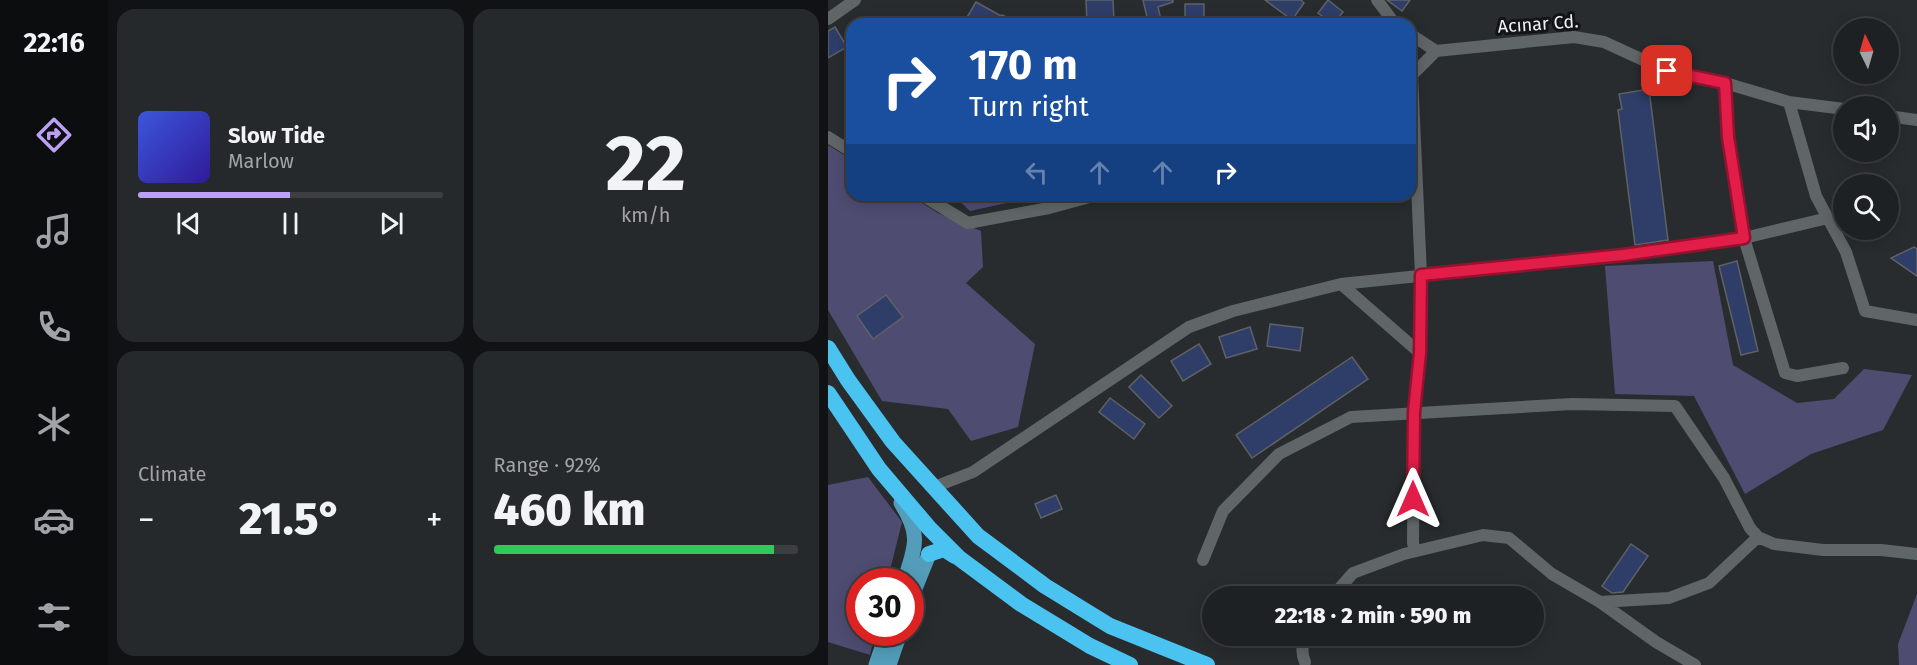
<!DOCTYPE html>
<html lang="en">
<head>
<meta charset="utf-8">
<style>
  :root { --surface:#1e2123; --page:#26292b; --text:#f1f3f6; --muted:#a1a3a6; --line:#3c3e41; --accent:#bca0f2 }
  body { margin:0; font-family:"Fira Sans",sans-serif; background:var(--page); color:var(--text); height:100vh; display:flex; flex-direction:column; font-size:22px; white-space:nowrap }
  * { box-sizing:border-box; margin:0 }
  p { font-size:20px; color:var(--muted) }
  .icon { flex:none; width:33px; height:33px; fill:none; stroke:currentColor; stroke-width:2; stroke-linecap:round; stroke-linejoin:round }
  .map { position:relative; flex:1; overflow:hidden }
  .panel { display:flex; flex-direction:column; gap:9px; padding:9px; background:#101213; width:720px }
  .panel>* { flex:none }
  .guide { position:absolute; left:18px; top:18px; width:570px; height:183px; border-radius:18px; box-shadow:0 3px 15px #0003,0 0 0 2px var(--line); background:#1a4fa0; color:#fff; overflow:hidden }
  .needle { width:39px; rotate:355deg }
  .tools { position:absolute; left:1005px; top:18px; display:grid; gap:12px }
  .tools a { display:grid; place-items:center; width:66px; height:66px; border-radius:50%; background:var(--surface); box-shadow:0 3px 15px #0003,0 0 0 2px var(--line); font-size:30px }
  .speed { position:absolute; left:18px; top:568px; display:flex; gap:12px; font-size:30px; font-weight:700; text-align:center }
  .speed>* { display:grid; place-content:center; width:78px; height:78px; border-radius:50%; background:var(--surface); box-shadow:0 3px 15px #0003,0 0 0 2px var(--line); line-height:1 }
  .speed .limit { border:9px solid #d22; background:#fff; color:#111 }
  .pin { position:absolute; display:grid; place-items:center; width:51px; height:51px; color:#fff; margin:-26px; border-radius:12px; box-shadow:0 3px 9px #0006 }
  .me { position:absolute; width:66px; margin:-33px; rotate:0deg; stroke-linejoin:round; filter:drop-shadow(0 0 4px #0008) }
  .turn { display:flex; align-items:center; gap:21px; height:126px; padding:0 24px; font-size:27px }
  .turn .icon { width:78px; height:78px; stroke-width:2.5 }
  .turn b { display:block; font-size:42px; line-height:51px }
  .lanes { display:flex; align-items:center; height:57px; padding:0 24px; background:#0003; justify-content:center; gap:30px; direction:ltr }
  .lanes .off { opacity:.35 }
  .big { font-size:45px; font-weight:800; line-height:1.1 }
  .panel .tile { flex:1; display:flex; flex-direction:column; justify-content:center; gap:9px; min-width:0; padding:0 21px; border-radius:18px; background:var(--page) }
  .panel .dial { align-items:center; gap:0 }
  .dial b { font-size:78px; line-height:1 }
  .song { display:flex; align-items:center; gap:18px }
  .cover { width:72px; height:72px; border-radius:9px; background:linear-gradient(135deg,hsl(230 70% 55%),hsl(250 70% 35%)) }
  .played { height:6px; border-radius:3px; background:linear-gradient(90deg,var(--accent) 50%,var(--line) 50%) }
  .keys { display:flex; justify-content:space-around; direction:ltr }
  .heat { display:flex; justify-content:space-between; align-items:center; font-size:33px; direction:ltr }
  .charge { height:9px; border-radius:4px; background:linear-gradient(90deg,#34c759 92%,var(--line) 0) }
  .panel .tiles { flex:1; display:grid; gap:9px; grid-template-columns:repeat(2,1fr) }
  .trip { position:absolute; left:374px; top:586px; width:342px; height:60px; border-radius:30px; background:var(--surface); box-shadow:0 3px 15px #0003,0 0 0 2px var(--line); font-weight:800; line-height:60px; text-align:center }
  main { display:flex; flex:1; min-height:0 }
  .menu { display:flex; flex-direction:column; width:108px; justify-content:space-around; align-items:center; background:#0c0d0e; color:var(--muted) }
  .menu .icon { width:42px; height:42px }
  .menu .current { color:var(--accent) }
  .menu b { font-size:27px; color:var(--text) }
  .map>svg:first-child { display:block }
  .green { fill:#4f4c72 }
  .building { fill:#2e3e69; stroke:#5e6165; stroke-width:1.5 }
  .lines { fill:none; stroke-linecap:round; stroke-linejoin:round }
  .minor { stroke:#606568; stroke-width:12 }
  .major { stroke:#539dba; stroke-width:15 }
  .highway { stroke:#4bc3f0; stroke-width:16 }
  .route-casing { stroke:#92132f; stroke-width:15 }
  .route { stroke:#e11d48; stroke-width:10 }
  .labels { text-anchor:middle; stroke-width:6; stroke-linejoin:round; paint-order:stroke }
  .street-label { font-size:18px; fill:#eef0f3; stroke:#121415 }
</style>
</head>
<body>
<main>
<nav class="menu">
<b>22:16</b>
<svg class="icon current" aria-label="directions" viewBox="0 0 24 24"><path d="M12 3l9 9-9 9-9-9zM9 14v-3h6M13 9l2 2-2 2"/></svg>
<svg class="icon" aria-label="music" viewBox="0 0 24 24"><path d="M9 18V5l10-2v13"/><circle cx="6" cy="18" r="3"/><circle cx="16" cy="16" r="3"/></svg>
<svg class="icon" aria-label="phone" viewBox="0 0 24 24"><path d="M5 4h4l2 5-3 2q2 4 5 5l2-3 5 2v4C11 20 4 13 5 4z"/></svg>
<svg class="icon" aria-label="climate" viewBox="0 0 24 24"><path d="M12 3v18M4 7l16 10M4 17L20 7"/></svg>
<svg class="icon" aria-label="car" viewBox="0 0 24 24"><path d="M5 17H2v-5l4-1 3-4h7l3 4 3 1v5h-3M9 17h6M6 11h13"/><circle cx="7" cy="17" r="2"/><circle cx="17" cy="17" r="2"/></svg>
<svg class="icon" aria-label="filters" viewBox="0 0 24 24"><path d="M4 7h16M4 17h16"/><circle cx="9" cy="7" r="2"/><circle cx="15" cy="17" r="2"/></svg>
</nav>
<section class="panel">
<div class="tiles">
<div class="tile">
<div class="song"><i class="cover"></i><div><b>Slow Tide</b><p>Marlow</p></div></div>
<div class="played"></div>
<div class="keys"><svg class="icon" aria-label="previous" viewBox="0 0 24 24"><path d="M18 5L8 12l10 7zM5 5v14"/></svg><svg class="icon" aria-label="pause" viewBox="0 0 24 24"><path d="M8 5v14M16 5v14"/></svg><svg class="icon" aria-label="next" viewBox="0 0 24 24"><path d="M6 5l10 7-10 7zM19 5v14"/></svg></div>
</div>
<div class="tile dial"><b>22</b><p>km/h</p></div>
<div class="tile"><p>Climate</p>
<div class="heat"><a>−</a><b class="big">21.5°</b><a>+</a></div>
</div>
<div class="tile"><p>Range · 92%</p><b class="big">460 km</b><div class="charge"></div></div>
</div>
</section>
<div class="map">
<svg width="1089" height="665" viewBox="0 0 1089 665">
  <rect width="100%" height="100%" fill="#282c2f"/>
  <!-- green -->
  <path class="green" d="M0,145L24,160V195H81L110,213L153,231L155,267L138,283L207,344L190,427L143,441L120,409L54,401L0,310Z
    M125,195H216L142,211Z
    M885,261L905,365L969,403L1006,399L1036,369L1084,375L1055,430L983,454L917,494L866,396L787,394L777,266Z
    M40,477L74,522L59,582H32V633H47L42,655L0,642V485Z
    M1089,594V665H1071L1070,644Z"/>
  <!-- building -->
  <path class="building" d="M258,0H285L286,21L259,23Z
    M315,0H345V2L330,7L334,24H302L301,22L319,17Z
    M437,0H473L476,3L464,20Z
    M500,0L515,12L505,24L490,13Z
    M559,0H582L574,11Z
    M148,2L173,16L174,15L194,24H135Z
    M357,4H376V20H357Z
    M7,27L19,47L0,58V31Z
    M821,89L840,240L807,245L790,110L794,109L791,94Z
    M1086,247L1089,249V276L1063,258Z
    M909,261L930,351L913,355L891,266Z
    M58,295L75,317L45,339L29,316Z
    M442,324L475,328L472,351L439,346Z
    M422,327L429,349L398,358L391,337Z
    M371,344L383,364L355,381L343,361Z
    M524,357L540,379L424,458L408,435Z
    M313,375L344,406L331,418L301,387Z
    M282,398L317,424L306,439L271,412Z
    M228,495L234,509L213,518L207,504Z
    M803,544L820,556L795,592L784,593L774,586Z"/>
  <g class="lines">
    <!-- minor -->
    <path class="minor" d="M549,0L567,24
      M0,19L27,0
      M582,34L608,51L746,37L776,42L839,71L897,83L961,102L1016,109
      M582,70L584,75L608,51
      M584,75L593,275L592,353L586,412L585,543L587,551
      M897,83L900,137L916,238L957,373L969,376L1015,368
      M961,102L988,196L1018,252L1037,311L1089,320
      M1060,116L1089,120
      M0,137L24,152
      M94,195L140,223L221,208L269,195
      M513,284L592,353
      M106,487L145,472L361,327L405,311L513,284L795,255L916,238L1000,218
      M375,560L395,511L451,454L523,417L744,404L847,406L896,478L922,528L930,537L946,544L995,550H1053L1089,554
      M504,597L525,573L576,554L655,535L681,538L724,574L772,602L828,642L867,665
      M772,602L841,598L881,583L930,537
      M477,662C473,653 474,644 478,636"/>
    <!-- major -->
    <path class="major" d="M73,503C94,536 87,547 76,582
      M82,601L101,554
      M48,665L59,633
      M61,665L72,633"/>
    <!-- highway -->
    <path class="highway" d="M0,348L20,380L65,442L150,536L217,586L282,626L379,665
      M0,393L51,469L102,529L131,558L193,604L262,646L302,665
      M101,554L116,549L127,556"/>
  </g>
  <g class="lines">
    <!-- route casing -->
    <g class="route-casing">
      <path id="route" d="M585,499L586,412L592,353L593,275L795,255L916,238L900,137L897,83L839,71"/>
    </g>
    <!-- route -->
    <use href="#route" class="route"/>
  </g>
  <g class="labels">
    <!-- street labels -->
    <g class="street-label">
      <text transform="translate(710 24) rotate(-4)" y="6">Acınar Cd.</text>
    </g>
  </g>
</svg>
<div class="tools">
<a><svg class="needle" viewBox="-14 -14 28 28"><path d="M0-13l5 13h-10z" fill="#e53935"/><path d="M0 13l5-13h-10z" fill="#a1a3a6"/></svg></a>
<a><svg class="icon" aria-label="sound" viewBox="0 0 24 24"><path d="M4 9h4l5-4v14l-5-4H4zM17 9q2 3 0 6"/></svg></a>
<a><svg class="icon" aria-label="search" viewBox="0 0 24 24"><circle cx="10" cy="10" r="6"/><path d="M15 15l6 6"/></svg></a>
</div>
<div class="speed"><div class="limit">30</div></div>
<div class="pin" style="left:839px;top:71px;background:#d93025"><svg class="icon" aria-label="arrive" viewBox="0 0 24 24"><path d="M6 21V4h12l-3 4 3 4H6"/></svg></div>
<svg class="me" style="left:585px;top:499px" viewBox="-20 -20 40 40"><path d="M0-17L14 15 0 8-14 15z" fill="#e11d48" stroke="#fff" stroke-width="4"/></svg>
<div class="trip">22:18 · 2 min · 590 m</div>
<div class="guide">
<div class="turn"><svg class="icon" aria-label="right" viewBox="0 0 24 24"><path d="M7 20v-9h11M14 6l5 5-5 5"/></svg><div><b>170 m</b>Turn right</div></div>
<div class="lanes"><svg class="icon off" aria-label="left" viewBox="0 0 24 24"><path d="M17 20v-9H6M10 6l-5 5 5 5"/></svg><svg class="icon off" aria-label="ahead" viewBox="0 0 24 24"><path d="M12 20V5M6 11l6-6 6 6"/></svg><svg class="icon off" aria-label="ahead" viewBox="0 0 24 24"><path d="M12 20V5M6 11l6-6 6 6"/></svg><svg class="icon" aria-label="right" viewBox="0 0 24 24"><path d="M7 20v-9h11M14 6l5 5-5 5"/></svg></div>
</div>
</div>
</main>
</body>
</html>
